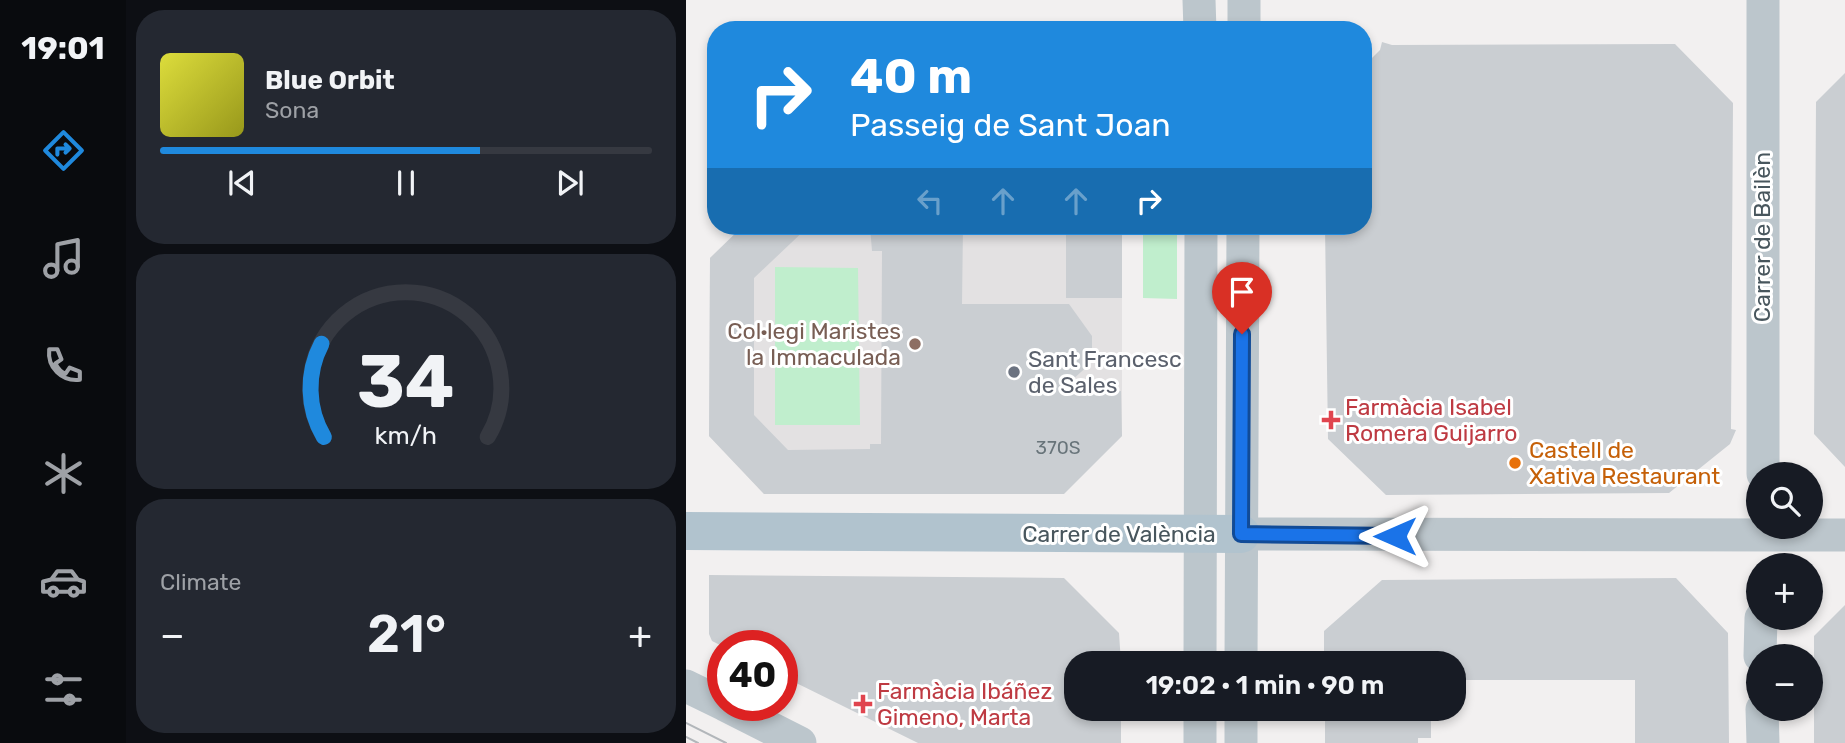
<!DOCTYPE html>
<html lang="en">
<head>
<meta charset="utf-8">
<style>
  :root { --surface:#171b24; --page:#242831; --text:#f1f3f6; --muted:#9ea1a6; --line:#363941; --accent:#1f89dd }
  body { margin:0; font-family:Rubik,sans-serif; background:var(--page); color:var(--text); height:100vh; display:flex; flex-direction:column; font-size:26px; white-space:nowrap }
  * { box-sizing:border-box; margin:0 }
  p { font-size:23px; color:var(--muted) }
  .icon { flex:none; width:38px; height:38px; fill:none; stroke:currentColor; stroke-width:2; stroke-linecap:round; stroke-linejoin:round }
  .map { position:relative; flex:1; overflow:hidden }
  .sheet { display:flex; flex-direction:column; gap:10px; padding:10px; background:#0d0f14; width:560px }
  .sheet>* { flex:none }
  .top-card { position:absolute; left:21px; top:21px; width:665px; height:214px; border-radius:28px; box-shadow:0 4px 10px #0003; background:#1f89dd; color:#fff; overflow:hidden }
  .fabs { position:absolute; left:1060px; top:462px; display:grid; gap:14px }
  .fabs a { display:grid; place-items:center; width:77px; height:77px; border-radius:50%; background:var(--surface); box-shadow:0 4px 10px #0003; font-size:35px }
  .speed { position:absolute; left:21px; top:630px; display:flex; gap:14px; font-size:35px; font-weight:700; text-align:center }
  .speed>* { display:grid; place-content:center; width:91px; height:91px; border-radius:50%; background:var(--surface); box-shadow:0 4px 10px #0003; line-height:1 }
  .speed .limit { border:10px solid #d22; background:#fff; color:#111 }
  .pin { position:absolute; display:grid; place-items:center; width:60px; height:60px; color:#fff; margin:-72px -30px; border-radius:50% 50% 50% 0; rotate:-45deg; box-shadow:0 0 7px #0007 }
  .pin .icon { rotate:45deg }
  .me { position:absolute; width:77px; margin:-38px; rotate:270deg; stroke-linejoin:round; filter:drop-shadow(0 0 5px #0008) }
  .turn { display:flex; align-items:center; gap:24px; height:147px; padding:0 28px; font-size:32px }
  .turn .icon { width:91px; height:91px; stroke-width:2.5 }
  .turn b { display:block; font-size:49px; line-height:60px }
  .lanes { display:flex; align-items:center; height:66px; padding:0 28px; background:#0003; justify-content:center; gap:35px; direction:ltr }
  .lanes .off { opacity:.35 }
  .big { font-size:52px; font-weight:600; line-height:1.1 }
  .sheet .card { flex:1; display:flex; flex-direction:column; justify-content:center; gap:10px; min-width:0; padding:0 24px; border-radius:28px; background:var(--page) }
  .sheet .dial { align-items:center; gap:0 }
  .dial svg { height:182px; overflow:visible; fill:none; stroke:var(--line); stroke-width:7; stroke-linecap:round; text-anchor:middle }
  .dial text { fill:var(--text); stroke:none }
  .song { display:flex; align-items:center; gap:21px }
  .cover { width:84px; height:84px; border-radius:10px; background:linear-gradient(135deg,hsl(60 70% 55%),hsl(60 70% 35%)) }
  .played { height:7px; border-radius:4px; background:linear-gradient(90deg,var(--accent) 65%,var(--line) 65%) }
  .keys { display:flex; justify-content:space-around; direction:ltr }
  .heat { display:flex; justify-content:space-between; align-items:center; font-size:38px; direction:ltr }
  .trip { position:absolute; left:378px; top:651px; width:402px; height:70px; border-radius:28px; background:var(--surface); box-shadow:0 4px 10px #0003; font-weight:600; line-height:70px; text-align:center }
  main { display:flex; flex:1; min-height:0 }
  .tab-bar { display:flex; flex-direction:column; width:126px; justify-content:space-around; align-items:center; background:#090b0e; color:var(--muted) }
  .tab-bar .icon { width:49px; height:49px }
  .tab-bar .on { color:var(--accent) }
  .tab-bar b { font-size:32px; color:var(--text) }
  .map>svg:first-child { display:block }
  .education { fill:#e3e1e2 }
  .green { fill:#c0eecd }
  .building { fill:#caced2 }
  .lines { fill:none; stroke-linecap:round; stroke-linejoin:round }
  .minor { stroke:#bcc6cc; stroke-width:33 }
  .major { stroke:#b1c3ce; stroke-width:38 }
  .tram { stroke:#b2b6ba; stroke-width:2 }
  .route-casing { stroke:#114b97; stroke-width:18 }
  .route { stroke:#1a73e8; stroke-width:12 }
  .education-dot { fill:#8d6e63; stroke:#fff; stroke-width:2.5 }
  .worship-dot { fill:#6b7280; stroke:#fff; stroke-width:2.5 }
  .health-dot { fill:#e0444e; stroke:#fff; stroke-width:2.5 }
  .food-dot { fill:#e8710a; stroke:#fff; stroke-width:2.5 }
  .labels { text-anchor:middle; stroke-width:6; stroke-linejoin:round; paint-order:stroke }
  .number-label { font-size:19px; fill:#68747a }
  .street-label { font-size:23px; fill:#48565d; stroke:#fff }
  .education-label { font-size:23px; fill:#785e54; stroke:#fff; text-anchor:end }
  .worship-label { font-size:23px; fill:#5b616d; stroke:#fff; text-anchor:start }
  .health-label { font-size:23px; fill:#be3a42; stroke:#fff; text-anchor:start }
  .food-label { font-size:23px; fill:#c56008; stroke:#fff; text-anchor:start }
</style>
</head>
<body>
<main>
<nav class="tab-bar">
<b>19:01</b>
<svg class="icon on" aria-label="directions" viewBox="0 0 24 24"><path d="M12 3l9 9-9 9-9-9zM9 14v-3h6M13 9l2 2-2 2"/></svg>
<svg class="icon" aria-label="music" viewBox="0 0 24 24"><path d="M9 18V5l10-2v13"/><circle cx="6" cy="18" r="3"/><circle cx="16" cy="16" r="3"/></svg>
<svg class="icon" aria-label="phone" viewBox="0 0 24 24"><path d="M5 4h4l2 5-3 2q2 4 5 5l2-3 5 2v4C11 20 4 13 5 4z"/></svg>
<svg class="icon" aria-label="climate" viewBox="0 0 24 24"><path d="M12 3v18M4 7l16 10M4 17L20 7"/></svg>
<svg class="icon" aria-label="car" viewBox="0 0 24 24"><path d="M5 17H2v-5l4-1 3-4h7l3 4 3 1v5h-3M9 17h6M6 11h13"/><circle cx="7" cy="17" r="2"/><circle cx="17" cy="17" r="2"/></svg>
<svg class="icon" aria-label="filters" viewBox="0 0 24 24"><path d="M4 7h16M4 17h16"/><circle cx="9" cy="7" r="2"/><circle cx="15" cy="17" r="2"/></svg>
</nav>
<section class="sheet">
<div class="card">
<div class="song"><i class="cover"></i><div><b>Blue Orbit</b><p>Sona</p></div></div>
<div class="played"></div>
<div class="keys"><svg class="icon" aria-label="previous" viewBox="0 0 24 24"><path d="M18 5L8 12l10 7zM5 5v14"/></svg><svg class="icon" aria-label="pause" viewBox="0 0 24 24"><path d="M8 5v14M16 5v14"/></svg><svg class="icon" aria-label="next" viewBox="0 0 24 24"><path d="M6 5l10 7-10 7zM19 5v14"/></svg></div>
</div>
<div class="card dial"><svg viewBox="0 0 100 80">
<path d="M14 69A42 42 0 1 1 86 69"/>
<path d="M14 69A42 42 0 0 1 13 28" stroke="#1f89dd"/>
<text x="50" y="56" font-size="32" font-weight="700">34</text>
<text x="50" y="72" font-size="11">km/h</text>
</svg></div>
<div class="card"><p>Climate</p>
<div class="heat"><a>−</a><b class="big">21°</b><a>+</a></div>
</div>
</section>
<div class="map">
<svg width="1159" height="743" viewBox="0 0 1159 743">
  <rect width="100%" height="100%" fill="#f2f0f0"/>
  <!-- education -->
  <path class="education" d="M57,226H436V436L377,494H78L23,436L24,258Z"/>
  <!-- green -->
  <path class="green" d="M457,226H491V299L457,298Z
    M89,267L172,268L174,425H89Z"/>
  <!-- building -->
  <path class="building" d="M696,42L706,45L989,44L1047,103L1045,429L1050,430L1044,444L983,493L700,495L642,439L639,226H677V67L694,50Z
    M1159,73V467L1128,434L1130,102Z
    M57,226H123L68,278V415L102,450L184,449V444H195L196,251H186L184,226H277L276,304H383L406,336V362L373,392L435,391L436,436L378,494H78L23,436L24,258Z
    M380,226H436V298H380Z
    M23,575L378,578L433,633L435,663H390V709H435V743H232L96,676V646H36L26,641L23,634Z
    M990,578L1042,633L1043,743H949V680H773V664L638,663V631L696,580Z
    M1159,605V743H1128V636Z
    M639,709H745V738H732V743H639Z"/>
  <g class="lines">
    <!-- minor -->
    <path class="minor" d="M513,0L514,30
      M558,30V0
      M1077,474V0
      M555,534L1159,535
      M1074,656L1075,618
      M514,663L515,226
      M555,663L557,226
      M0,686L37,704
      M39,705L114,743
      M555,709V743
      M1076,709L1077,743
      M514,743V709"/>
    <!-- major -->
    <path class="major" d="M0,531L555,534"/>
    <!-- tram -->
    <path class="tram" d="M0,723L40,743
      M0,737L12,743"/>
  </g>
  <g class="lines">
    <!-- route casing -->
    <g class="route-casing">
      <path id="route" d="M556,334L555,534L709,536"/>
    </g>
    <!-- route -->
    <use href="#route" class="route"/>
  </g>
  <!-- markers -->
  <circle class="education-dot" cx="229" cy="344" r="7"/>
  <circle class="worship-dot" cx="328" cy="372" r="7"/>
  <g class="health-dot">
    <path d="M641.5 409.5h7v7h7v7h-7v7h-7v-7h-7v-7h7z"/>
    <path d="M173.5 693.5h7v7h7v7h-7v7h-7v-7h-7v-7h7z"/>
  </g>
  <circle class="food-dot" cx="829" cy="463" r="7"/>
  <g class="labels">
    <!-- number labels -->
    <g class="number-label">
      <text x="372" y="454">370S</text>
    </g>
    <!-- street labels -->
    <g class="street-label">
      <text transform="translate(1076 237) rotate(-90)" y="8">Carrer de Bailèn</text>
      <text x="433" y="542">Carrer de València</text>
    </g>
    <!-- education labels -->
    <g class="education-label">
      <text x="215" y="339">Col·legi Maristes<tspan x="215" dy="26">la Immaculada</tspan></text>
    </g>
    <!-- worship labels -->
    <g class="worship-label">
      <text x="342" y="367">Sant Francesc<tspan x="342" dy="26">de Sales</tspan></text>
    </g>
    <!-- health labels -->
    <g class="health-label">
      <text x="659" y="415">Farmàcia Isabel<tspan x="659" dy="26">Romera Guijarro</tspan></text>
      <text x="191" y="699">Farmàcia Ibáñez<tspan x="191" dy="26">Gimeno, Marta</tspan></text>
    </g>
    <!-- food labels -->
    <g class="food-label">
      <text x="843" y="458">Castell de<tspan x="843" dy="26">Xativa Restaurant</tspan></text>
    </g>
  </g>
</svg>
<div class="fabs">
<a><svg class="icon" aria-label="search" viewBox="0 0 24 24"><circle cx="10" cy="10" r="6"/><path d="M15 15l6 6"/></svg></a>
<a>+</a>
<a>−</a>
</div>
<div class="speed"><div class="limit">40</div></div>
<div class="pin" style="left:556px;top:334px;background:#d93025"><svg class="icon" aria-label="arrive" viewBox="0 0 24 24"><path d="M6 21V4h12l-3 4 3 4H6"/></svg></div>
<svg class="me" style="left:709px;top:536px" viewBox="-20 -20 40 40"><path d="M0-17L14 15 0 8-14 15z" fill="#1a73e8" stroke="#fff" stroke-width="4"/></svg>
<div class="trip">19:02 · 1 min · 90 m</div>
<div class="top-card">
<div class="turn"><svg class="icon" aria-label="right" viewBox="0 0 24 24"><path d="M7 20v-9h11M14 6l5 5-5 5"/></svg><div><b>40 m</b>Passeig de Sant Joan</div></div>
<div class="lanes"><svg class="icon off" aria-label="left" viewBox="0 0 24 24"><path d="M17 20v-9H6M10 6l-5 5 5 5"/></svg><svg class="icon off" aria-label="ahead" viewBox="0 0 24 24"><path d="M12 20V5M6 11l6-6 6 6"/></svg><svg class="icon off" aria-label="ahead" viewBox="0 0 24 24"><path d="M12 20V5M6 11l6-6 6 6"/></svg><svg class="icon" aria-label="right" viewBox="0 0 24 24"><path d="M7 20v-9h11M14 6l5 5-5 5"/></svg></div>
</div>
</div>
</main>
</body>
</html>
